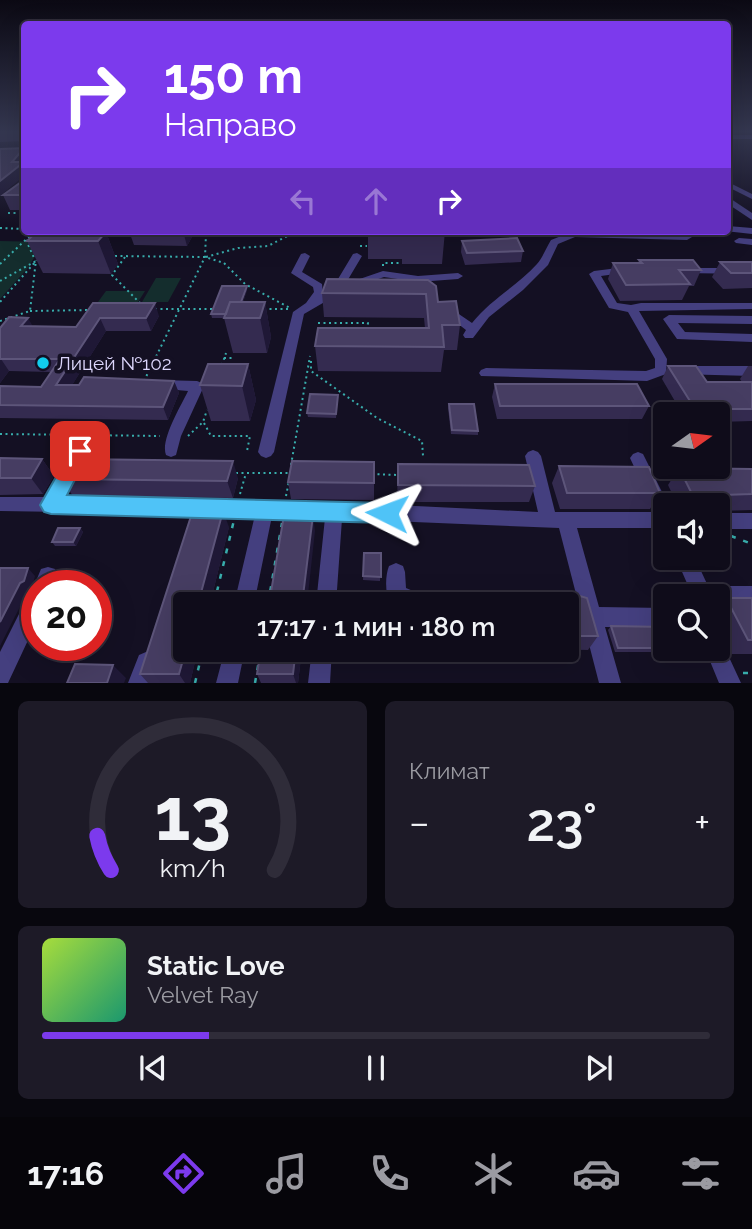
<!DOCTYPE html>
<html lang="ru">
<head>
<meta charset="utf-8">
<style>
  :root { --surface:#0f0c1a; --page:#1d1a27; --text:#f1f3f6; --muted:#9b9ba2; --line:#2f2c39; --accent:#7c3aed }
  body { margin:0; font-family:Raleway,sans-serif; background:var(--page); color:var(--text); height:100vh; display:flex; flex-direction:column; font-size:26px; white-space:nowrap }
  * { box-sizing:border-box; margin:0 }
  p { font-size:23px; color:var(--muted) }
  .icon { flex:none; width:38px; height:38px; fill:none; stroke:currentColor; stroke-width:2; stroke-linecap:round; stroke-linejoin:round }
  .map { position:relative; height:683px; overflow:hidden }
  .sheet { display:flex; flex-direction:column; gap:18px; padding:18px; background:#08070e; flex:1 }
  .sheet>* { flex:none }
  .hud { position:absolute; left:21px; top:21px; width:710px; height:214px; border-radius:7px; box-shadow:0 7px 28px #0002,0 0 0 2px var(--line); background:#7c3aed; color:#fff; overflow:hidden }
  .needle { width:46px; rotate:76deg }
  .fabs { position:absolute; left:653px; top:402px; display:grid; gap:14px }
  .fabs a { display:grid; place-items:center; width:77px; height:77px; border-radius:7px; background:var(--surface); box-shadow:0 7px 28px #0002,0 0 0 2px var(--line); font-size:35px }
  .speed { position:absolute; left:21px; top:570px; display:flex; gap:14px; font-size:35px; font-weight:700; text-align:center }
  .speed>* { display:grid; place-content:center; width:91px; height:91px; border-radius:50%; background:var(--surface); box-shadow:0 7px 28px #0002,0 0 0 2px var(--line); line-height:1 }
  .speed .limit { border:10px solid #d22; background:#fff; color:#111 }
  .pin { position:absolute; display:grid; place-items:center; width:60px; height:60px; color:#fff; margin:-30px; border-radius:14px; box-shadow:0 4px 10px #0006 }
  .me { position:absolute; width:77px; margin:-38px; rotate:273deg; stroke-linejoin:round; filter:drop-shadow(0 0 5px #0008) }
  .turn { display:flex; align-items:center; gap:24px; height:147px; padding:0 28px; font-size:32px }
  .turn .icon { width:91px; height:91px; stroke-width:2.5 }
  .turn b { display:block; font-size:49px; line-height:60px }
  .lanes { display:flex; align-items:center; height:66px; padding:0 28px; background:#0003; justify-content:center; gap:35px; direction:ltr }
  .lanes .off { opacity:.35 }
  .big { font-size:52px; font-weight:600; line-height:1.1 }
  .sheet .tile { flex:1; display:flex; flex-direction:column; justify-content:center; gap:10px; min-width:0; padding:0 24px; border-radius:10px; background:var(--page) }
  .sheet .dial { align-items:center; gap:0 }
  .dial svg { height:182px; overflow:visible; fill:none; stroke:var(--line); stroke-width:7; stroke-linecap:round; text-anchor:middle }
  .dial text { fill:var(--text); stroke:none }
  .song { display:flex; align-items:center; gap:21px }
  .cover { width:84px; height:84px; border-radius:10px; background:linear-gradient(135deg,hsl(80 70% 55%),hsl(160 70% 35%)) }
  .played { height:7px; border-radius:4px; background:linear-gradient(90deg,var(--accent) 25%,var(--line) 25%) }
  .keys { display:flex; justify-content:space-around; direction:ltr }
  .heat { display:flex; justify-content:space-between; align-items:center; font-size:38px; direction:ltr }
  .sheet .tiles { flex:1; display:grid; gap:18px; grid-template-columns:1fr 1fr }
  .tile:last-child { grid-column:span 2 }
  .trip { position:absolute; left:173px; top:592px; width:406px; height:70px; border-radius:7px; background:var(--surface); box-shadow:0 7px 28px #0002,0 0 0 2px var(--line); font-weight:600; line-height:70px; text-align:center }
  .tabs { display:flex; height:112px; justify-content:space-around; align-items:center; background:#06050a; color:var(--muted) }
  .tabs .icon { width:49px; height:49px }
  .tabs .selected { color:var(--accent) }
  .tabs b { font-size:32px; color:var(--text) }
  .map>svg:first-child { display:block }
  .green { fill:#142d2d }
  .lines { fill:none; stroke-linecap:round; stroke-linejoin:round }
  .path-far1 { stroke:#38adac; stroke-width:2; stroke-dasharray:2 3.5; stroke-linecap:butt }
  .path { stroke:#38adac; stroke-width:2.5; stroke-dasharray:5 8; stroke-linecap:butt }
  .minor { fill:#443f7f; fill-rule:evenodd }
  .wall { fill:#342b50 }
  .shaded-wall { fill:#1f1836 }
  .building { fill:#463d62; stroke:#5d557a; stroke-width:2 }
  .route { fill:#4fc3f7; stroke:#337fa1; stroke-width:2 }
  .poi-dot { fill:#11ccec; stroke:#141023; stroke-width:2.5 }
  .labels { text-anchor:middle; stroke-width:7; stroke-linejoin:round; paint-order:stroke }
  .poi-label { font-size:19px; fill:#dcd6fc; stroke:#141023; text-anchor:start }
</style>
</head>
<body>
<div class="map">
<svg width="752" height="683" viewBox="0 0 752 683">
  <rect width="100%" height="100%" fill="#141023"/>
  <!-- green -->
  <path class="green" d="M0,241L44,242L27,269L0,299Z
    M156,278H181L168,302H142Z
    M106,291H145L138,302H98Z"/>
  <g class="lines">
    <!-- path-far1 -->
    <path class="path-far1" d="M8,213H24
      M0,228L24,229
      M26,240L35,260
      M360,246H367
      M115,256L205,257L224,263L245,284L290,308
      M125,257L112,275L141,304
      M206,257L238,248L268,246L295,232
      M0,264L35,231
      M383,266V263H402
      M0,281L36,261L0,302
      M155,309H213
      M264,309H290
      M30,311L90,310
      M0,321L30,311L36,260
      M318,323H368L367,328
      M224,358H233
      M311,361V371L377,418L422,441L423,456
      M222,365L226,353
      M144,381L205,257L206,234L198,231
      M204,423L211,436H250L247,451
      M0,434L160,436
      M188,436L203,422L207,410
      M291,465L310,356
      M236,473H289
      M372,474L398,475
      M662,478H674
      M240,494L246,473
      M286,496L289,481"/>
    <!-- path -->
    <path class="path" d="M731,536L752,544
      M214,604L234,520
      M268,604L282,523
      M743,673H752
      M195,683L203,649
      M255,683L261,649"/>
    <!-- minor -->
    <path class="minor" d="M728,135H752V139H728Z
      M728,182L752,194V199L728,187Z
      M728,197L752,213V220L728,204Z
      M728,226L752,228V234L725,231H728Z
      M574,231L687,234L692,237L687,240L575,237L558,244L548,265L523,290L489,317L473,338H465L463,335L466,330L440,310L446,307L450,308L472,323C490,300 517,286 537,264C543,257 546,248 551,240Z
      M739,238L752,239V245L736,243L734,241Z
      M305,253L310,256L302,272L322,284L323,294L332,289L353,254L357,253L362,256L340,293L304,314L274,452L271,456L266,458L261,456L258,452L293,312L306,303L314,292L313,287L291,273L301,254Z
      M626,267L631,270L630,272L601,276L617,303L631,305L641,303H752V309L639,311L667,359L666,374L647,381L481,376L479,373L481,370L486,368L646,371L655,368V359L628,312L609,308L589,274L594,271Z
      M686,268H752V274L682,273V269Z
      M383,271L418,276L458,273L463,276L458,279L418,282L384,277L352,288L347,285L348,283Z
      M669,315L752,316V324L678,323L685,332L752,334V342L677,339L663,319Z
      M682,366H752V376L677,374L675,371L677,368Z
      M159,380L197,381L202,383L204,386L181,436L176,455L171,457L166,455C160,440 181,406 188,391L154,388L152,385L154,382Z
      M81,445L86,447L89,451L64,498L334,502L538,512L525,456L528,452L533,450L538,452L541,456L555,512H655L630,458L633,454L638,452L643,454L669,506H665V528H577L599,607L665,608V628L605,627L621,683H599L559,528L342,519L336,604H316L325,518L272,516L254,604H234L255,515L0,511V497H47L76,447Z
      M718,513H752V529H718Z
      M676,558H695L708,586H752V606L718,605V597H693Z
      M396,563L403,566L405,572L406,588L413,591L416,598L413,604H390C385,593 385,576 389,566Z
      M48,567L55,569L57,576L53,586H37V621L8,683H0V652L30,592L35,590L34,586L41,569Z
      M718,640L722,642L741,683H719L705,649H718Z
      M225,649H245L238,683H216Z
      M312,649H332L330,683H308Z
      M146,652L153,655L156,662L150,683H128L139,655Z"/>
  </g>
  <!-- wall -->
  <path class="wall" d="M0,131H24V141L0,142Z
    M24,180V210H10L3,195Z
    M64,231L106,232L118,264L111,274L43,273L27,241Z
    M129,231H191L192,237L187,246L134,245Z
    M368,231H445L442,264H402V259H368Z
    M462,241L523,251L521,262L465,265L461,252Z
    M639,260L701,270L694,286H689L682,300L620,301L608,279L613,263H638Z
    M720,262H752V288L723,289L712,277Z
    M428,280L438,302L460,325L457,350H444L441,372L318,371L315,346L425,328L424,318L324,317L322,293Z
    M247,286V290L243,302H265L271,337L267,353H233L224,318H212L211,314Z
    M93,303L159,316L151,331H106L72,385L174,381L179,393L168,420L0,418V386L41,387L51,372L9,371L0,383V328L76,327Z
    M248,364L256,400L250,421H211L200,385Z
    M668,366L707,382H742L740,379L748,366H752V421L718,422V415H683L662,379Z
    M495,384L649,406L642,419H497L492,397Z
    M338,399L336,418L308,417L307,413Z
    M449,404L478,431V435L451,434L448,408Z
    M0,458L42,459L54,476L43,494L0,495Z
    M374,462V500L291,499L288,482Z
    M398,464L535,486L529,502H397Z
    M559,466L660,493L650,509H560L552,483Z
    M679,468L752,469V510L718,511V506H678L668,485Z
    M238,478L233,498L73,496L61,479Z
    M229,527L210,604H186V649H198L190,683H148L140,674Z
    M80,528L83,532L76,546H55L52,542Z
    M364,553H381L380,581L363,580Z
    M726,598H752V654H731L718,628V606Z
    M567,604L598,636L588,650L545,649H567Z
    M611,626L665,627V649H703L701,652H615L608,630Z
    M261,649H302L298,683H261L257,674Z"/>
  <!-- shaded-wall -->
  <path class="shaded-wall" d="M24,148V176L0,196V181L12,162Z
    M183,231H191L192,237L187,246Z
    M106,232L118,264L111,274L98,241Z
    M247,286V290L238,318V314Z
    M265,302L271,337L267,353L260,318Z
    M155,303L159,316L151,331L146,318Z
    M28,318L35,330L21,326Z
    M100,318L106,331L64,398L56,385Z
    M0,359H1L9,371L0,383Z
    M248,364L256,400L250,421L242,386Z
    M174,381L179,393L168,420L163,407Z
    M42,459L54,476L43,494L31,478Z
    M233,461L238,478L233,498L227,481Z
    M223,511L229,527L210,604H198Z
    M313,515L315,531L307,604H302Z
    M80,528L83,532L76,546L73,542Z
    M28,568L35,576L32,588L28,591L0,646V622Z
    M186,649H198L190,683H185L179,674Z
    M296,649H302L298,683H296L293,674Z
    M113,665L126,678L124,683H107Z"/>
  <!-- building -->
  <path class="building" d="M24,148L12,162H24L0,181V149Z
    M24,180V195H3Z
    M37,231L106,232L98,241H27Z
    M404,231H445V232H404Z
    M517,238L523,251L467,253L462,241Z
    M639,260H693L701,270H679L690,284L626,285L613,263H642Z
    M720,262H752V273H731Z
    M327,279L428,280L436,286L438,302L456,301L460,325H442L444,347L315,346L318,328H429L426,294L322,293Z
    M222,286H247L241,302H230L226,314H211Z
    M230,302H265L260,318H224Z
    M93,303H155L146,318H100L56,385H79L84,377L174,381L163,407L0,405V386L41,387L60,359H0V328L9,317L28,318L21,326L76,327Z
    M208,364H248L242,386L200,385Z
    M668,366H696L707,382H752V409H695Z
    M495,384H637L649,406H500Z
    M310,394L338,395L336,414L307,413Z
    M449,404H474L478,431L452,430Z
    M0,458L42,459L31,478H0Z
    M72,459L233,461L227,481L61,479Z
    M292,461L374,462V483L288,482Z
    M398,464L529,465L535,486L398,485Z
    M559,466L649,467L660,493H567Z
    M679,468L752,469V494L693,496Z
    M193,510L223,511L198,604H186V649L179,674H140Z
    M284,515H313L302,604H269Z
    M58,528H80L73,542H52Z
    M364,553H381V577L363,576Z
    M0,568H28L24,581L20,583L0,622Z
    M386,592L573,594L587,598L598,636H567V604H386Z
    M726,598H752V640H748Z
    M611,626L665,627V648H618Z
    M261,649H296L293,674H257Z
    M75,664L113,665L107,683H67Z"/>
  <!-- sky -->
  <linearGradient id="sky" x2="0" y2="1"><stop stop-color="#0b0913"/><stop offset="0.58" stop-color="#343750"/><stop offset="1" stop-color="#343750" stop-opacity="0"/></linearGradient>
  <rect width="752" height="227" fill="url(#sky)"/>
  <!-- route -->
  <path class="route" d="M80,443L87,445L90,451L67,495L387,503L395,506L398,513L395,520L387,523L51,514L44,512L40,505L44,498L74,445Z"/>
  <!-- markers -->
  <circle class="poi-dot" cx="43" cy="363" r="7"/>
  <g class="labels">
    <!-- poi labels -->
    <g class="poi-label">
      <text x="57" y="370">Лицей №102</text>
    </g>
  </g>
</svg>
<div class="fabs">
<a><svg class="needle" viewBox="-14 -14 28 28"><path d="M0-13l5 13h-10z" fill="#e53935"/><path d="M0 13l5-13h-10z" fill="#9b9ba2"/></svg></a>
<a><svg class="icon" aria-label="sound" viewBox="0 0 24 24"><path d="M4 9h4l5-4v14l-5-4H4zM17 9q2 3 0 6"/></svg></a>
<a><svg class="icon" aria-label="search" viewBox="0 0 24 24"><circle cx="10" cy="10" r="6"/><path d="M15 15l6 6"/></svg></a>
</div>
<div class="speed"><div class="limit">20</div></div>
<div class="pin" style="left:80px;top:451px;background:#d93025"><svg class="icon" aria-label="arrive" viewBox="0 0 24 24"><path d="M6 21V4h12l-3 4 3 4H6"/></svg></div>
<svg class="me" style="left:387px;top:513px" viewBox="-20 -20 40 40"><path d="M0-17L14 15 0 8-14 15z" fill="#4fc3f7" stroke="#fff" stroke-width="4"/></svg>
<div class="trip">17:17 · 1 мин · 180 m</div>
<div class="hud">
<div class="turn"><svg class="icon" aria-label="right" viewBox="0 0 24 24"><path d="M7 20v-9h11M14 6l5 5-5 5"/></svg><div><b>150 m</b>Направо</div></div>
<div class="lanes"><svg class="icon off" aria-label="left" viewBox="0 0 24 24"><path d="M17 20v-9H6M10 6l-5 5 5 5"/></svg><svg class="icon off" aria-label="ahead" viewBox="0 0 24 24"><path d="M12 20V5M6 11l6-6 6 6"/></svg><svg class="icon" aria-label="right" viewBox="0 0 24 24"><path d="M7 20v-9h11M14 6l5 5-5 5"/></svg></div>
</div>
</div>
<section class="sheet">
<div class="tiles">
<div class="tile dial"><svg viewBox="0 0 100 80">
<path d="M14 69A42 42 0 1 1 86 69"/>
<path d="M14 69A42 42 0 0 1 8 54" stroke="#7c3aed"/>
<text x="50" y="56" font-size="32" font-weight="700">13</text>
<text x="50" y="72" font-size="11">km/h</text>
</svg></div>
<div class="tile"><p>Климат</p>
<div class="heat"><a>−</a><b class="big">23°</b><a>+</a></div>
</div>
<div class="tile">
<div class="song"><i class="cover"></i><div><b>Static Love</b><p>Velvet Ray</p></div></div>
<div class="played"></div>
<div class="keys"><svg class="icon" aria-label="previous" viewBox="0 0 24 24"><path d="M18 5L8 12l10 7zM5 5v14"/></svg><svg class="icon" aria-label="pause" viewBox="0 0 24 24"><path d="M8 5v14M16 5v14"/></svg><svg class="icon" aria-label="next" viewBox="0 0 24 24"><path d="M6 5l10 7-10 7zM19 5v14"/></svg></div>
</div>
</div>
</section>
<nav class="tabs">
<b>17:16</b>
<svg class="icon selected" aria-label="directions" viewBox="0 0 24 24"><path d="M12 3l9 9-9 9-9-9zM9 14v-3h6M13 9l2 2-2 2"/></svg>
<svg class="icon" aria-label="music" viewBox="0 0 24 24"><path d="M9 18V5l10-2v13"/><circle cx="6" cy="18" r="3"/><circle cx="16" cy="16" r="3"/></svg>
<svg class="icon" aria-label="phone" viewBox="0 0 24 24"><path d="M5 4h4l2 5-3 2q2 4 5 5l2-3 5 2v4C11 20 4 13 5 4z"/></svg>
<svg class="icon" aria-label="climate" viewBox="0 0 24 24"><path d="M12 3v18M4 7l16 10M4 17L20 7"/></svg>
<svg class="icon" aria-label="car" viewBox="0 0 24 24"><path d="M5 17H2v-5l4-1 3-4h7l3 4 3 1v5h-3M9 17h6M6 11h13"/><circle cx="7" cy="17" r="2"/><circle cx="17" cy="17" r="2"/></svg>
<svg class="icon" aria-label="filters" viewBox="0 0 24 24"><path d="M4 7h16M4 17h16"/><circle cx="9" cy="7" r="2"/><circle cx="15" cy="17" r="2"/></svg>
</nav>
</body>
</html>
